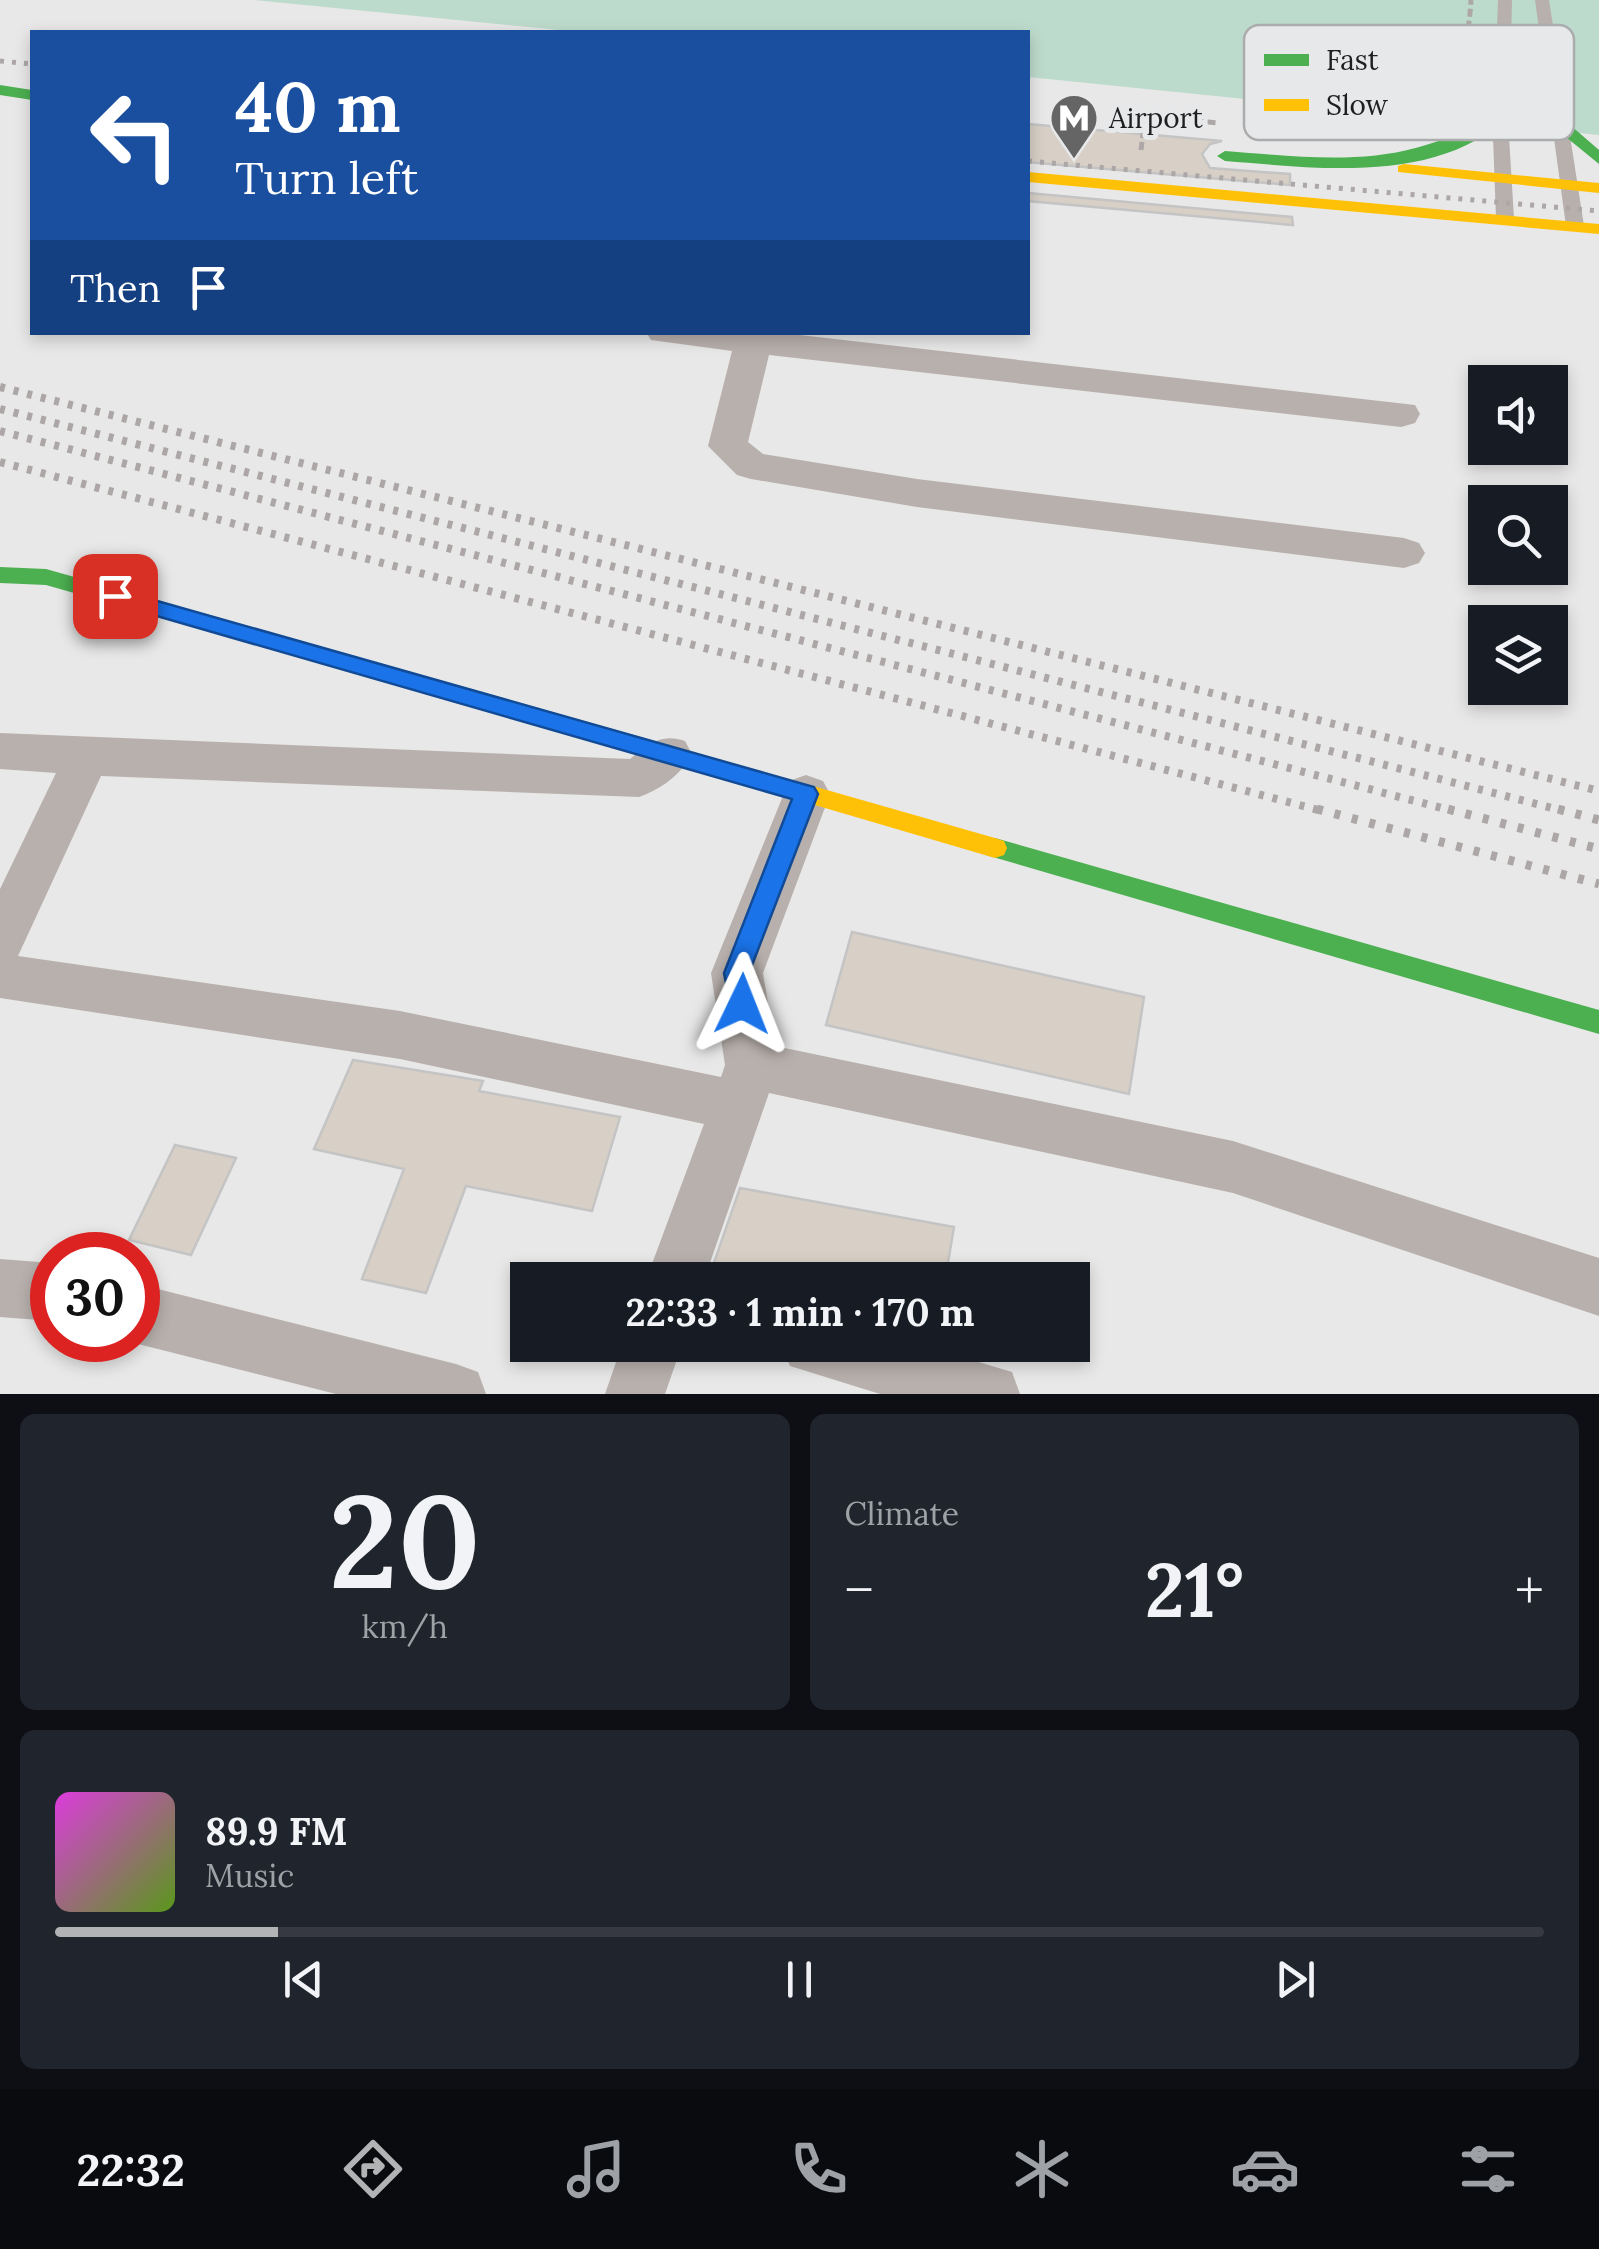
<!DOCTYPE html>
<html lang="en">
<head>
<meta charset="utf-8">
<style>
  :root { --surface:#171b24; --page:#20242c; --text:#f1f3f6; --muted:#9ea1a6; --line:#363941; --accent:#b2b3b5 }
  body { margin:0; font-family:Lora,serif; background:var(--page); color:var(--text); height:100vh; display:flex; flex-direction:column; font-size:38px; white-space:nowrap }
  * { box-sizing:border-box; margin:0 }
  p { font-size:32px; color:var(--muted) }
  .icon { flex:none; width:55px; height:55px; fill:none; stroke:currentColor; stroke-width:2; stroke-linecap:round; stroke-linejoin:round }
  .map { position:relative; height:1394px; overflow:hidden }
  .sheet { display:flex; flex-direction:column; gap:20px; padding:20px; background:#0d0f14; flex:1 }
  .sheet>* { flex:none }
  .top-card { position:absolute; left:30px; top:30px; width:1000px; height:305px; border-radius:0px; box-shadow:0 5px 15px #0003; background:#1a4fa0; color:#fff; overflow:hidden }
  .tools { position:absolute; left:1468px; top:365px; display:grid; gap:20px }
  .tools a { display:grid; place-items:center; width:100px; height:100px; border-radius:0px; background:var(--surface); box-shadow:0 5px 15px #0003; font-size:50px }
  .speed { position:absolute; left:30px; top:1232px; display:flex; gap:20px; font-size:50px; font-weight:700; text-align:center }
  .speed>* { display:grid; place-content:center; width:130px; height:130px; border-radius:50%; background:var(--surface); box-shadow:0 5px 15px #0003; line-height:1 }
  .speed .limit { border:15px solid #d22; background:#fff; color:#111 }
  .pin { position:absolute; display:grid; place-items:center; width:85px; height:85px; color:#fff; margin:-42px; border-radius:20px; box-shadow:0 5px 15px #0006 }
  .me { position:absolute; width:110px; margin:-55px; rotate:2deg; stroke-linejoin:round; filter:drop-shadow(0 0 8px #0008) }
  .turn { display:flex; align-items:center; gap:35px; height:210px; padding:0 40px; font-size:45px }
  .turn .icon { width:130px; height:130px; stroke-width:2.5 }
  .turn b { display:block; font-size:70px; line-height:85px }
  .then { display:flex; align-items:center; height:95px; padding:0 40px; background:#0003; gap:20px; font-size:38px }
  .big { font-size:75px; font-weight:700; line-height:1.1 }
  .sheet .card { flex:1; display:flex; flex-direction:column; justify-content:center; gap:15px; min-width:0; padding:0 35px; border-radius:15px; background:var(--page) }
  .sheet .dial { align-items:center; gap:0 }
  .dial b { font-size:130px; line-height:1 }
  .song { display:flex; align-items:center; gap:30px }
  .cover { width:120px; height:120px; border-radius:15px; background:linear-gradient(135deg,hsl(300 70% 55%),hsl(90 70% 35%)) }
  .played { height:10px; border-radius:5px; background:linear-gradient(90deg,var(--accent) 15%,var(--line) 15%) }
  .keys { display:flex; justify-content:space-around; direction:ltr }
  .heat { display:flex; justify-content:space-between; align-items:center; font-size:55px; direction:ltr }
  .sheet .tiles { flex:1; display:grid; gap:20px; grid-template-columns:1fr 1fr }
  .card:last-child { grid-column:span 2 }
  .trip { position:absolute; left:510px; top:1262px; width:580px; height:100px; border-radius:0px; background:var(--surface); box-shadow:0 5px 15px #0003; font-weight:700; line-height:100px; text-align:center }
  .tab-bar { display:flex; height:160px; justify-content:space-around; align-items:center; background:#090b0e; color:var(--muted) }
  .tab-bar .icon { width:70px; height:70px }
  .tab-bar .current { color:var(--accent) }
  .tab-bar b { font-size:45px; color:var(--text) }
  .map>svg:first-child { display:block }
  .green { fill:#bddbcc }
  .building { fill:#d8d0c6; stroke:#c4c4c4; stroke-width:2.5 }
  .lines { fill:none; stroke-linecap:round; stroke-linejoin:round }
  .path { stroke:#ada8a7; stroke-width:5; stroke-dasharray:8 4; stroke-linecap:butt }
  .lane { fill:#b8b0ac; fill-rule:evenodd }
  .street { fill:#b8b0ac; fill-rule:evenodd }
  .fast { fill:#4caf50; fill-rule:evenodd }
  .slow { fill:#ffc107; fill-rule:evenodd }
  .rail-far2 { stroke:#aca7a6; stroke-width:5; stroke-dasharray:4 8; stroke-linecap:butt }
  .rail-far1 { stroke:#aca7a6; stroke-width:8; stroke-dasharray:5 9; stroke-linecap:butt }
  .rail { stroke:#aca7a6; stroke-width:9; stroke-dasharray:6 12; stroke-linecap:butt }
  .route { fill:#1a73e8; stroke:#114b97; stroke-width:2.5 }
  .labels { text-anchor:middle; stroke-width:10; stroke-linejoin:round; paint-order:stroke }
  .far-poi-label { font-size:28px; fill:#1f1f20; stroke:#e7e8e9; text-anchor:start }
  .key { fill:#e7e8e9; stroke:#abacad; stroke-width:2.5 }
  .key-label { font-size:28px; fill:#1f1f20 }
</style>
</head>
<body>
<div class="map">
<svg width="1599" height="1394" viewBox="0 0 1599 1394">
  <rect width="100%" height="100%" fill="#e8e8e8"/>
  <!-- green -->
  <path class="green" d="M254,0H1599V135L1028,77V32H579Z"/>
  <!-- building -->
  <path class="building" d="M1028,124L1222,141L1210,144L1202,154L1210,168L1290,174V185L1028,162Z
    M1028,193L1292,217L1293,225L1028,201Z
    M852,932L1144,997L1129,1094L826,1025Z
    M353,1060L483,1081L479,1091L620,1117L592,1211L466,1186L426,1293L362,1279L404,1169L314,1149Z
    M175,1145L236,1158L191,1255L129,1240Z
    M740,1188L954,1227L945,1280H708Z"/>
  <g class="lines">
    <!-- path -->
    <path class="path" d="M1390,128C1449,94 1467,68 1471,0
      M1141,150L1145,117L1219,123"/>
    <!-- lane -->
    <path class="lane" d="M1498,0H1512L1509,137L1514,218L1505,223L1496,218L1493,137Z
      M1535,0H1549L1584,226L1575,231L1566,226Z"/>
    <!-- street -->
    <path class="street" d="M646,332H773L1415,405L1420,414L1415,423L1401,427L769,355L748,442L763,454L917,479L1404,538L1419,543L1425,553L1419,563L1404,568L917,507L751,479L737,475L708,446L732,351L651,340Z
      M0,733L630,759C649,744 661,733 685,741L692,754C681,775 661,789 639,797L101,776L18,956L400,1011L721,1077L725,1065L711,973L789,781L806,775L823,781L830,794L763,973L775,1046L1233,1141L1599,1258V1316L1233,1193L769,1093L704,1280H646L704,1124L400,1059L0,998V889L56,773L0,769Z
      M0,1259L52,1263V1321L0,1317Z
      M138,1284L456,1364L478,1372L486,1394H336L138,1344L129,1340H138Z
      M622,1345H682L665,1394H605Z
      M781,1345H922L1012,1372L1020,1394H880L790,1366Z"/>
    <!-- fast -->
    <path class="fast" d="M0,85L32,90V100L0,95Z
      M1499,109L1513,112C1441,186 1317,168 1225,161L1217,156L1225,151C1329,159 1409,171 1499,109Z
      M1550,118H1562L1599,150V164L1550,124Z
      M0,567L46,569L676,747L684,750L688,756L684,762L676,765L46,585L0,583Z
      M995,838L1599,1010V1034L986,855L983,848L986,841Z"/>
    <!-- slow -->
    <path class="slow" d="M1404,164L1599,183V193L1398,172V166Z
      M1028,172L1599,224V234L1028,182Z
      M676,747L995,838L1004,841L1007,848L1004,855L995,858L668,762L664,756L668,750Z"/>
    <!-- rail-far2 -->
    <path class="rail-far2" d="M0,61L32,64
      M1028,161L1599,211"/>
    <!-- rail-far1 -->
    <path class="rail-far1" d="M0,387L1599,791
      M0,409L1568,812
      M0,431L1457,812
      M0,462L1326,812"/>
    <!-- rail -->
    <path class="rail" d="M1317,809L1599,884
      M1448,809L1599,849
      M1558,809L1599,820"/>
  </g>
  <!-- route -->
  <path class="route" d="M115,589L814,787L818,794L749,973L755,1004L751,1012H732L724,973L792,799L108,602L104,596Z"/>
  <!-- icons -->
  <defs>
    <g id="metro-pin" transform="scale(2.5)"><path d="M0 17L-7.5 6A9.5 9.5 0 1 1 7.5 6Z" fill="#656566" stroke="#e7e8e9"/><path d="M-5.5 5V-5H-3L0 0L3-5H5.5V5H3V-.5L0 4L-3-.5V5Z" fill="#fff"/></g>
  </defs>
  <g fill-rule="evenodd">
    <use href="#metro-pin" x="1074" y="118"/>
  </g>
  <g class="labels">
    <!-- far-poi labels -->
    <g class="far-poi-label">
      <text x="1109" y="128">Airport</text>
    </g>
  </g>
  <!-- legend -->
  <rect x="1244" y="25" width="330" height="115" rx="15" class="key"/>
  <rect x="1264" y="54" width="45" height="12" fill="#4caf50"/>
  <rect x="1264" y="99" width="45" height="12" fill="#ffc107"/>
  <g class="key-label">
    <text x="1326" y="70">Fast</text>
    <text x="1326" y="115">Slow</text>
  </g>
</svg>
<div class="tools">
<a><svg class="icon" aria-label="sound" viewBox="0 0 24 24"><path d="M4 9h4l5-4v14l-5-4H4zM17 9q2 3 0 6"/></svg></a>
<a><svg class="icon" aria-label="search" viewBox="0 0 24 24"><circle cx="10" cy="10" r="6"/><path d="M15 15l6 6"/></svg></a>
<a><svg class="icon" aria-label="layers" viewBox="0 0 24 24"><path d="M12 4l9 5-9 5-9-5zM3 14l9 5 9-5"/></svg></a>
</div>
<div class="speed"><div class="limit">30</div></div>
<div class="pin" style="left:115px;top:596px;background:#d93025"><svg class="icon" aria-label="arrive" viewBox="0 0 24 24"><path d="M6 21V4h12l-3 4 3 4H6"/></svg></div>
<svg class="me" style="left:742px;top:1004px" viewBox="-20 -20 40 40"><path d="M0-17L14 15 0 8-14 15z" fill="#1a73e8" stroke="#fff" stroke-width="4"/></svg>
<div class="trip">22:33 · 1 min · 170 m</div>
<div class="top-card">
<div class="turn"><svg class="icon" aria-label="left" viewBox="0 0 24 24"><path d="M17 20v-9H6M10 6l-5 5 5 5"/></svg><div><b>40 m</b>Turn left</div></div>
<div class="then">Then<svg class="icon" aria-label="arrive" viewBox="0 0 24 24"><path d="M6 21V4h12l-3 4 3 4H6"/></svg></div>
</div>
</div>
<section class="sheet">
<div class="tiles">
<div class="card dial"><b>20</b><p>km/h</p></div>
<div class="card"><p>Climate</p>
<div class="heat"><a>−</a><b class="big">21°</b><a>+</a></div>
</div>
<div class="card">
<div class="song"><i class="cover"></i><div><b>89.9 FM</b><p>Music</p></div></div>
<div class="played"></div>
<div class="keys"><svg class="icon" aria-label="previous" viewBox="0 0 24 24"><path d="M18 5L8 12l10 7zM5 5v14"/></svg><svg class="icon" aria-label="pause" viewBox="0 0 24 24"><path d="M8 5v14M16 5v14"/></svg><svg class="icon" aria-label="next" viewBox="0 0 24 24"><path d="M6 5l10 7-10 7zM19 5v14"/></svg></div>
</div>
</div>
</section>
<nav class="tab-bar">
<b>22:32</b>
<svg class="icon current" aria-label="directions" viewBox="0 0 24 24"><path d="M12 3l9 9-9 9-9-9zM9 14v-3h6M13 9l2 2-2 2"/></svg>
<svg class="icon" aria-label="music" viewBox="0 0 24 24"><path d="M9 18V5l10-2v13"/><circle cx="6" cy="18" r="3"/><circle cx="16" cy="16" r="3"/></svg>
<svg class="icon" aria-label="phone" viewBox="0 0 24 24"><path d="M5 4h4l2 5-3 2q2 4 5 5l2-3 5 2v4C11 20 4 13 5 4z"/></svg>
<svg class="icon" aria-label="climate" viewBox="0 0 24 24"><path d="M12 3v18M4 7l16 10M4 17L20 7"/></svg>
<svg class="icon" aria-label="car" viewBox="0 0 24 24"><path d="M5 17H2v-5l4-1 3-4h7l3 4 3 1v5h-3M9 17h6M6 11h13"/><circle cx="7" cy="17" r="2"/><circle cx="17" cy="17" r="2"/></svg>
<svg class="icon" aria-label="filters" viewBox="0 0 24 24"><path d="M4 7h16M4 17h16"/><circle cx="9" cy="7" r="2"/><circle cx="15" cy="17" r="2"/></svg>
</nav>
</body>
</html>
